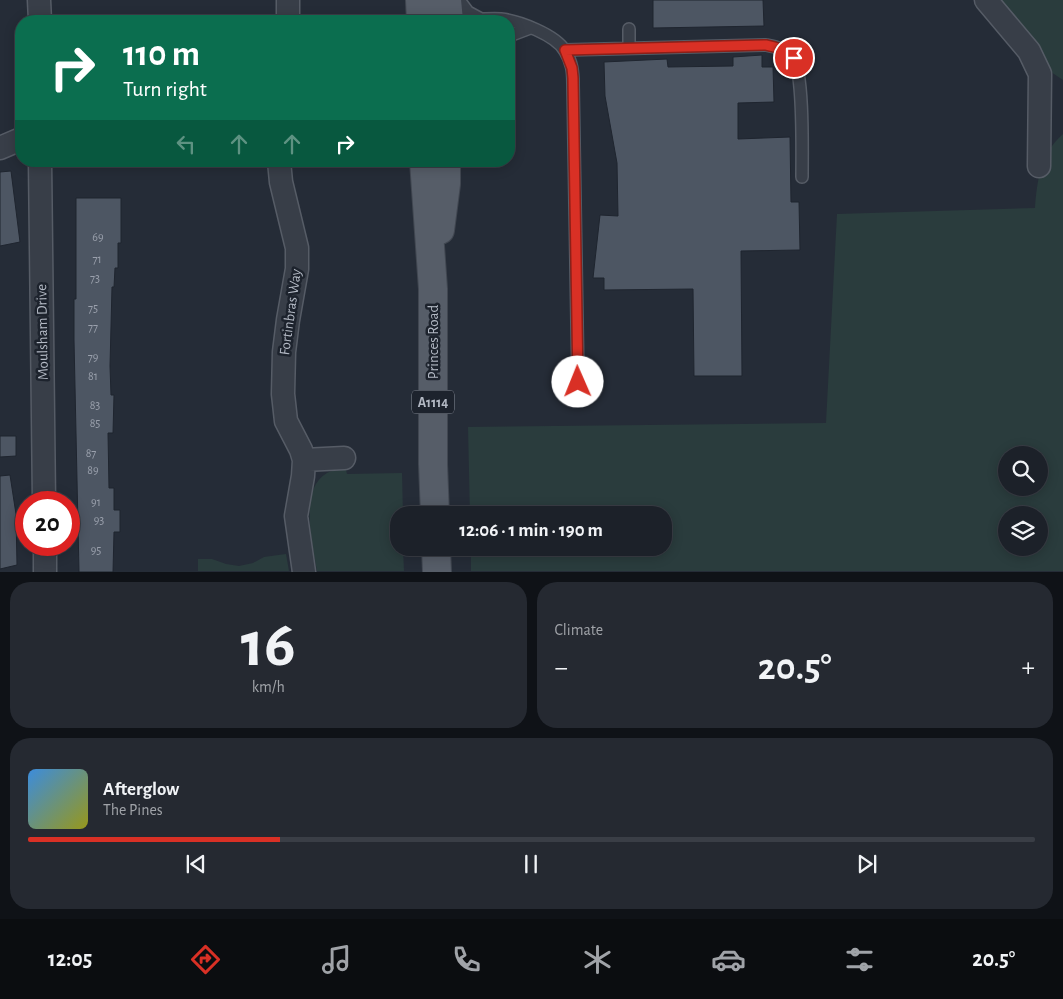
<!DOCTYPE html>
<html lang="en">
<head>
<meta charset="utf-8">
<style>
  :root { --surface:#1c2129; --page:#252931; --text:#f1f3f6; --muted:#a0a3a8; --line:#3a3e46; --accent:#d93025 }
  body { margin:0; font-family:"Alegreya Sans",sans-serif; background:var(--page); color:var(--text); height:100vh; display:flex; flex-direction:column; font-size:19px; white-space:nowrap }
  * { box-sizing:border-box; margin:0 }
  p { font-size:16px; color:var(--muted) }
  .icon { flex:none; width:28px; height:28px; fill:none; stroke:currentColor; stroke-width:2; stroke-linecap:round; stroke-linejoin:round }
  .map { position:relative; height:572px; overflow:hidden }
  .side { display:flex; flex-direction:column; gap:10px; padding:10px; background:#0f1217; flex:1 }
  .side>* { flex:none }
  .guide { position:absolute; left:15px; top:15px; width:500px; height:152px; border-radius:20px; box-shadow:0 2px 12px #0003,0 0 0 1px var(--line); background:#0b6e4f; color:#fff; overflow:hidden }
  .controls { position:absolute; left:998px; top:446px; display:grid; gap:10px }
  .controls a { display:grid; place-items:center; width:50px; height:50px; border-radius:50%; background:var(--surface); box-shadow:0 2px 12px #0003,0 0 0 1px var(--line); font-size:25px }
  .speed { position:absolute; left:15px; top:491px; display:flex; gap:10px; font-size:25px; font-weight:700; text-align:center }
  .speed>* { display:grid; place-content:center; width:65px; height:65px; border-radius:50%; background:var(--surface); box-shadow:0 2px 12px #0003,0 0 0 1px var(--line); line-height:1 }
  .speed .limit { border:8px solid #d22; background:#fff; color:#111 }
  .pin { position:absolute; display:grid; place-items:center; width:42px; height:42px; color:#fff; margin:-21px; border:2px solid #fff; border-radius:50%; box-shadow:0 1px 5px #0007 }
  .me { position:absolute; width:55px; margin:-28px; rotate:359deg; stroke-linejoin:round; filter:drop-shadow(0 0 4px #0008) }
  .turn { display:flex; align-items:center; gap:18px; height:105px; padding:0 25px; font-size:22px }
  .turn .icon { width:65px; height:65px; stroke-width:2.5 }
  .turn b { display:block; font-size:35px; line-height:42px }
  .lanes { display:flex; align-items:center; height:48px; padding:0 25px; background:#0003; justify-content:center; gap:25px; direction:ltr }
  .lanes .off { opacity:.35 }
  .big { font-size:38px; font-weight:700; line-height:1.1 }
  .side .widget { flex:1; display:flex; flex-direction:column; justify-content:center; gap:8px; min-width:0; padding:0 18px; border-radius:20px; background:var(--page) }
  .side .dial { align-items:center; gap:0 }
  .dial b { font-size:65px; line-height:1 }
  .song { display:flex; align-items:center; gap:15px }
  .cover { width:60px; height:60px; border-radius:8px; background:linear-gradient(135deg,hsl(210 70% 55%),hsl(60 70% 35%)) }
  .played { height:5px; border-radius:2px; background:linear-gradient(90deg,var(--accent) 25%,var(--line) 25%) }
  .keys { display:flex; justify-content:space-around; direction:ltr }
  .heat { display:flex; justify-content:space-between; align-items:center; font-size:28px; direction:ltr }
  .side .tiles { flex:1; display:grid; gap:10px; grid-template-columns:1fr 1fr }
  .widget:last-child { grid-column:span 2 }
  .trip { position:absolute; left:390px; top:506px; width:282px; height:50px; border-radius:20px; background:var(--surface); box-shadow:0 2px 12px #0003,0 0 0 1px var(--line); font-weight:700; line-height:50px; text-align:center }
  .dock { display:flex; height:80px; justify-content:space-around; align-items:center; background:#0b0d10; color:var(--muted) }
  .dock .icon { width:35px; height:35px }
  .dock .selected { color:var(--accent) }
  .dock b { font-size:22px; color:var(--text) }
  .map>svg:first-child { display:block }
  .green { fill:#2a3c3d; fill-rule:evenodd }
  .building { fill:#4d5663; stroke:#1f252f }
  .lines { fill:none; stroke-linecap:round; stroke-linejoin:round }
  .service-casing { stroke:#565c66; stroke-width:14 }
  .minor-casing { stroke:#565c66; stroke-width:25 }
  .primary-casing { stroke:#414751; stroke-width:30 }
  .service { stroke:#383e48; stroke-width:11 }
  .minor { stroke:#383e48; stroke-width:22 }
  .primary { stroke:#565d68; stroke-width:28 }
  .route-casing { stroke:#8d1f18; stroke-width:12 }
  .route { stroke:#d93025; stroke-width:9 }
  .labels { text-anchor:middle; stroke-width:5; stroke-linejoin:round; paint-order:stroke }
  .number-label { font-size:12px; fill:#9aa0ac }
  .shield { fill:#1d232d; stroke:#868c97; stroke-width:1 }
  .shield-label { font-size:14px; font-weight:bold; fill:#b3b9c4 }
  .street-label { font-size:15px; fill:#b3b9c4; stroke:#1d232d }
</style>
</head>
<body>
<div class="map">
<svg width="1063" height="572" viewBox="0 0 1063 572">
  <rect width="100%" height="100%" fill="#252c37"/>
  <!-- green -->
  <path class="green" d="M998,0H1063V80L1048,70Z
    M1063,134V571H471V548H664V515H470L468,427L826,423L837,214L1035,208C1037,180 1041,153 1063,134ZM1006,455H1039V488H1006ZM1006,515H1039V548H1006Z
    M346,470L347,474L402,473L403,515H399V548H403L404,571H317C313,546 298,489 327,473C332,470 341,470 346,470Z
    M286,554L289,571H198V559H212L226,564L239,566L253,563L264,557Z"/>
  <!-- building -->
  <path class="building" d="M653,0H763L764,26L653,28Z
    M762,55V67H773L774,102L738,103V139L790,137L791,202H799L800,250L741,251L742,376H694L693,289L604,290V278H593L600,215L618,216L617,163L605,96L604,62L667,59L668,67L733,66V57Z
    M11,171L20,242L0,246V172Z
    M76,198H121V243H118V268H115L114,287H112L110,366L111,395H114L113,433H108L109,488H114V510H120V532H114L113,572H79L74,340V299H76Z
    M0,436H16V456L0,457Z
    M10,475L16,514L17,565L0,569V476Z"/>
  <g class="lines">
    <!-- service casing -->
    <g class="service-casing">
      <path id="service" d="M459,0L468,12L481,19
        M462,21C475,20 488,18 501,19C519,21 556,35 565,51C572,62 573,72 573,84L578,382
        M629,29V48
        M509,36L530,28
        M565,50L766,45C776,47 787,49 793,58C804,72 802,155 802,177"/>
    </g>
    <!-- minor casing -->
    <g class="minor-casing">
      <path id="minor" d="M39,0L40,21
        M986,0L1029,51L1040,74L1039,166
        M288,21V0
        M0,148L21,139
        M40,161L44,502
        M279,161L281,182L297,248V269L288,320L284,352L283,394L286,421L301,450L304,460L303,476L296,516L304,572
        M304,460L344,458
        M45,545V572"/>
    </g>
    <!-- primary casing -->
    <g class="primary-casing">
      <path id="primary" d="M420,0L421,21
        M447,0L449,21
        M424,161L433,289V464L435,515
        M440,230L446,184V161
        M436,548L437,572"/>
    </g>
    <!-- service -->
    <use href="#service" class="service"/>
    <!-- minor -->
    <use href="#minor" class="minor"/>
    <!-- primary -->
    <use href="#primary" class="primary"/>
  </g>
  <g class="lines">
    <!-- route casing -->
    <g class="route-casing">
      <path id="route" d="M578,382L573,78L572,68L565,50L766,45C777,47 786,50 794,58"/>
    </g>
    <!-- route -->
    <use href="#route" class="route"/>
  </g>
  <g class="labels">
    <!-- number labels -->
    <g class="number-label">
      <text x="98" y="241">69</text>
      <text x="97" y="263">71</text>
      <text x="95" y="282">73</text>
      <text x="93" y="312">75</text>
      <text x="93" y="331">77</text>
      <text x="93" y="361">79</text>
      <text x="93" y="380">81</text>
      <text x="95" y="409">83</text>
      <text x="95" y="427">85</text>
      <text x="91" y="457">87</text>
      <text x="93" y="474">89</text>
      <text x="96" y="506">91</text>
      <text x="99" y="524">93</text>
      <text x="96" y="554">95</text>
    </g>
    <!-- shield labels -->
    <rect class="shield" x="412" y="390.5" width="42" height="23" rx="4"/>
    <g class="shield-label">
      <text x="433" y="407">A1114</text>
    </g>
    <!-- street labels -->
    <g class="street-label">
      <text transform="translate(290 312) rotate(-82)" y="5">Fortinbras Way</text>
      <text transform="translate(42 332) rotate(-91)" y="5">Moulsham Drive</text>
      <text transform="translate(433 342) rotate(-90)" y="5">Princes Road</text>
    </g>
  </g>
</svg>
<div class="controls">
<a><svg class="icon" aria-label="search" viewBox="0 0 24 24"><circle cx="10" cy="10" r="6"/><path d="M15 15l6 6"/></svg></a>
<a><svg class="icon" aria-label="layers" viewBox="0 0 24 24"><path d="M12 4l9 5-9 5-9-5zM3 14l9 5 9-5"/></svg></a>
</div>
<div class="speed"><div class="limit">20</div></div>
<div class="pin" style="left:794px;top:58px;background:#d93025"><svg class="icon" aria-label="arrive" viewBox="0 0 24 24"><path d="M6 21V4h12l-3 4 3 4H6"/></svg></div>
<svg class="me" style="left:578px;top:382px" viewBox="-20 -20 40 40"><circle r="19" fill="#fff"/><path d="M0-13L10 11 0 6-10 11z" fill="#d93025"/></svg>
<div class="trip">12:06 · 1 min · 190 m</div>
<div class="guide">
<div class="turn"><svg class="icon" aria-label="right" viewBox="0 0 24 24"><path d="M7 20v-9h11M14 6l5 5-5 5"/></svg><div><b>110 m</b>Turn right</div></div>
<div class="lanes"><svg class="icon off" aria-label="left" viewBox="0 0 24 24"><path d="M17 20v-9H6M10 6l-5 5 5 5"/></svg><svg class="icon off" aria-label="ahead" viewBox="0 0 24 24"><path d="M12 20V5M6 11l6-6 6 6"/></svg><svg class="icon off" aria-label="ahead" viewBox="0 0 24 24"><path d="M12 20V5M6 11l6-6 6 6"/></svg><svg class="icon" aria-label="right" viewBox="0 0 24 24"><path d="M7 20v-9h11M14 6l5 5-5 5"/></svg></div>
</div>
</div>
<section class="side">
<div class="tiles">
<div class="widget dial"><b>16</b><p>km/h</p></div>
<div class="widget"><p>Climate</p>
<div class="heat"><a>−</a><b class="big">20.5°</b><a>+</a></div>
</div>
<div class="widget">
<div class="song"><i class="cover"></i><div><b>Afterglow</b><p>The Pines</p></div></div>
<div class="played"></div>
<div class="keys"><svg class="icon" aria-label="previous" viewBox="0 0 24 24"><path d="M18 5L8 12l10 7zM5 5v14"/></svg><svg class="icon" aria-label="pause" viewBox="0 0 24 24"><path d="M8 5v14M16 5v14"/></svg><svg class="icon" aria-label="next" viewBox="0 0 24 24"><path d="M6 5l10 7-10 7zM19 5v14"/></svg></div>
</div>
</div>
</section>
<nav class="dock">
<b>12:05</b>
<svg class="icon selected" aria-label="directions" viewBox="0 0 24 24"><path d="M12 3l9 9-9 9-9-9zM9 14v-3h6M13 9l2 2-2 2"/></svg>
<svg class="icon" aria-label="music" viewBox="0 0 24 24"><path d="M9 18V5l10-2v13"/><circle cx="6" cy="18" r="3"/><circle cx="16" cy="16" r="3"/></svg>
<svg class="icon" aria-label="phone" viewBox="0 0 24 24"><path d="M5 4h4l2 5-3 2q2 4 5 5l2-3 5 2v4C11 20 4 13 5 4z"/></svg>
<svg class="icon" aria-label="climate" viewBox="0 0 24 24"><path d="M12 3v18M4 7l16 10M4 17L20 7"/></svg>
<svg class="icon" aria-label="car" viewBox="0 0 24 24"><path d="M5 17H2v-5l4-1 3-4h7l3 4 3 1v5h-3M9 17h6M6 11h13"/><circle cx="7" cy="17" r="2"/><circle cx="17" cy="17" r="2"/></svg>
<svg class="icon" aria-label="filters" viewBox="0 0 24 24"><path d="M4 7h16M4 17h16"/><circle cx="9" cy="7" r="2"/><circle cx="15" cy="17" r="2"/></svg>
<b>20.5°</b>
</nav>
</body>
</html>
